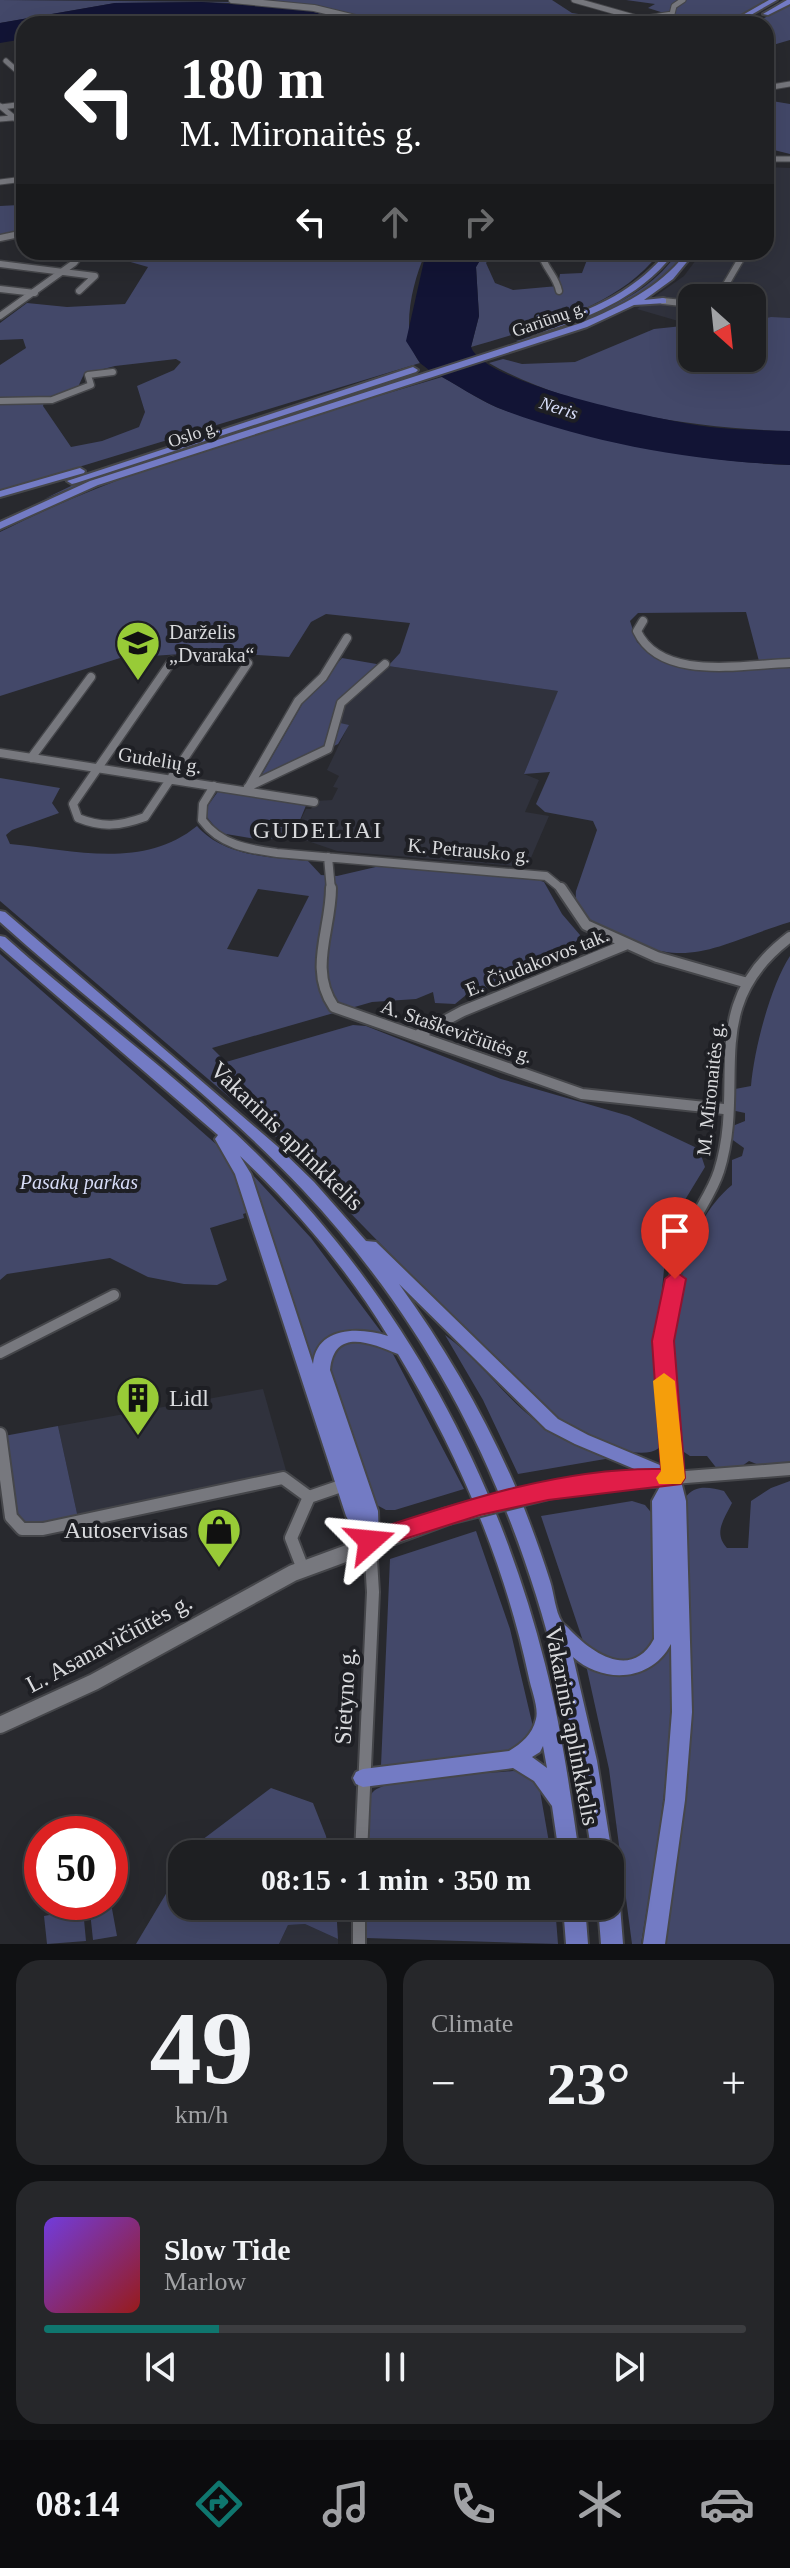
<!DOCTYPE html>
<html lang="en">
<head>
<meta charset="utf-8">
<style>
  :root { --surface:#1e1f22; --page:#26272a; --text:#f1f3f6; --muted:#a1a2a5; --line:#3c3d40; --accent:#0f766e }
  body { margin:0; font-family:"Times New Roman",serif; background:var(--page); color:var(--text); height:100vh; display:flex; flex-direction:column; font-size:30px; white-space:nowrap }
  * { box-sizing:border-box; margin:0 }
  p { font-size:26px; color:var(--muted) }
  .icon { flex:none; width:44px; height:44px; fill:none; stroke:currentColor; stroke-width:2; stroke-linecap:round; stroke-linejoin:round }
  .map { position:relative; height:1944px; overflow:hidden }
  .panel { display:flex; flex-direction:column; gap:16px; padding:16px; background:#101113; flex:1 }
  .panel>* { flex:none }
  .top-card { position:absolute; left:16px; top:16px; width:758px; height:244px; border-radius:24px; box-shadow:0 8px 32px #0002,0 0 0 2px var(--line); background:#202124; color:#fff; overflow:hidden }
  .needle { width:52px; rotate:153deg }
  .controls { position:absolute; left:678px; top:284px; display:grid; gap:16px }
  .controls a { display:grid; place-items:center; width:88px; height:88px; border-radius:16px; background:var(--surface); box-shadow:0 8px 32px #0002,0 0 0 2px var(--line); font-size:40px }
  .speed { position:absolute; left:24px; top:1816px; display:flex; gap:16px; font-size:40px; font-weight:700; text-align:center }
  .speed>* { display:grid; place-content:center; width:104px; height:104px; border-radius:50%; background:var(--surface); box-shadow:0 8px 32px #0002,0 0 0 2px var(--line); line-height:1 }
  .speed .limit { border:12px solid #d22; background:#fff; color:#111 }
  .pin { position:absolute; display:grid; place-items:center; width:68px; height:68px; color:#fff; margin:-82px -34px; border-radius:50% 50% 50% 0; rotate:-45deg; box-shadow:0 0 8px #0007 }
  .pin .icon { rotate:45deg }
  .me { position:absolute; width:88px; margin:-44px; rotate:72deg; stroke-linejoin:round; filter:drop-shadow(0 0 6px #0008) }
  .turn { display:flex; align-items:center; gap:28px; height:168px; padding:0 32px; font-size:36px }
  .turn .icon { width:104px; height:104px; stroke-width:2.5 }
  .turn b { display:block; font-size:56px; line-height:68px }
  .lanes { display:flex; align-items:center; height:76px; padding:0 32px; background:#0003; justify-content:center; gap:40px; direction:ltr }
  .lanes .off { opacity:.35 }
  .big { font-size:60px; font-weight:800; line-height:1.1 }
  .panel .widget { flex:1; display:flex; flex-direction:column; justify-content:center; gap:12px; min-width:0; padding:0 28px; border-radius:24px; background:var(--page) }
  .panel .dial { align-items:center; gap:0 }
  .dial b { font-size:104px; line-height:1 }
  .song { display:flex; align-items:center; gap:24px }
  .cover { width:96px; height:96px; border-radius:12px; background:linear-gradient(135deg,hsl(260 70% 55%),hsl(0 70% 35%)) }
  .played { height:8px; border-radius:4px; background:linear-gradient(90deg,var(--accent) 25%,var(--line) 25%) }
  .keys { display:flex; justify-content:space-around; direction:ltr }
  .heat { display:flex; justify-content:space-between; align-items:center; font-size:44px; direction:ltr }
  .panel .tiles { flex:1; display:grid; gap:16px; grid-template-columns:1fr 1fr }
  .widget:last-child { grid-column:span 2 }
  .trip { position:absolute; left:168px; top:1840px; width:456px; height:80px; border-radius:24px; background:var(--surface); box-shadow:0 8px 32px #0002,0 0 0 2px var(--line); font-weight:800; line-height:80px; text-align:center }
  .tabs { display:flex; height:128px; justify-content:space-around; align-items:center; background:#0c0c0e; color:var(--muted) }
  .tabs .icon { width:56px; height:56px }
  .tabs .selected { color:var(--accent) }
  .tabs b { font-size:36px; color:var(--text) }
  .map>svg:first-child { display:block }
  .built { fill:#30323d }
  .green { fill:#434869; fill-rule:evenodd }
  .water { fill:#121435 }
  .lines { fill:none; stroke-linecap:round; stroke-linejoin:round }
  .minor-far4-casing { stroke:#45464a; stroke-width:7 }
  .minor-far3-casing { stroke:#45464a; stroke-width:9 }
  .minor-far2-casing { stroke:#45464a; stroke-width:11 }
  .minor-far1-casing { stroke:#45464a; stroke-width:14 }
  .minor-casing { stroke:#45464a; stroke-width:16 }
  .tertiary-casing { stroke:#45464a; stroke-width:8 }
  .secondary-casing { stroke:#45464a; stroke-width:20 }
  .trunk-casing { stroke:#45464a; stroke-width:4 }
  .minor-far4 { stroke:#77787e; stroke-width:5 }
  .minor-far3 { stroke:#77787e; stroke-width:6 }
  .minor-far2 { stroke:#77787e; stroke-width:8 }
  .minor-far1 { stroke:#77787e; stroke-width:10 }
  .minor { stroke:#77787e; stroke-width:12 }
  .tertiary { stroke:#77787e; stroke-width:6 }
  .secondary { stroke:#77787e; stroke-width:16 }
  .trunk { fill:#737bc4; fill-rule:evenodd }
  .secondary-bridge-casing { stroke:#45464a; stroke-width:20; stroke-linecap:butt }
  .secondary-bridge { stroke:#77787e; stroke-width:16 }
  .route { fill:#e11d48; stroke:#92132f; stroke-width:2 }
  .slow { fill:#f59e0b }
  .labels { text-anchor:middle; stroke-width:8; stroke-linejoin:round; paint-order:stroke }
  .far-street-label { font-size:18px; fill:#d9dadd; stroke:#1e1f24 }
  .far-water-label { font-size:18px; font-style:italic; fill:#dbe1fc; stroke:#1e1f24 }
  .poi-label { font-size:20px; fill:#d9dadd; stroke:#1e1f24; text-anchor:start }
  .street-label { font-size:20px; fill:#d9dadd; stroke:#1e1f24 }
  .park-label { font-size:20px; font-style:italic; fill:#d7dcf7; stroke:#1e1f24 }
  .quarter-label { font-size:24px; letter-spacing:2px; fill:#d9dadd; stroke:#1e1f24 }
  .near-street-label { font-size:24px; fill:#d9dadd; stroke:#1e1f24 }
  .near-poi-label { font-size:24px; fill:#d9dadd; stroke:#1e1f24; text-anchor:start }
</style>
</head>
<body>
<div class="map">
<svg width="790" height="1944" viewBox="0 0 790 1944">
  <rect width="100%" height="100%" fill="#28292e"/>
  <!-- built -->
  <path class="built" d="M766,167L790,168V318L752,322V298H692V325L637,309L684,276L702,252H766Z
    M388,666L559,691L524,774L539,780L525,812L549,816L527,867L337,851L305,840L298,825L306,809H311L315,801L332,800L338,788L333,787L339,776L327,770L348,726L339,724L346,701Z
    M263,1389L287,1474L78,1518L58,1426Z
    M305,1924L338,1939V1944H279L288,1925Z"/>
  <!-- green -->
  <path class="green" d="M0,0L237,2L298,7L375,24L252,4L202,2L115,3L0,23Z
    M254,0H552L572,13L643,24H385L313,7Z
    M626,0H769L724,24H647L683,19L648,8L655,4Z
    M790,4V40L766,47V24H753Z
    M766,100L790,104V154L766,148Z
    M24,180V232L0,237V206L19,205L18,181Z
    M135,252H426C412,282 399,336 420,363L0,491V365L26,348L23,339L0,340V323L27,303L67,307L125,304L148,267L113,257ZM176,359L181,362L174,370L137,386L145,412L139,427L102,441L71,447L43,406L45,399L78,387L84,374L115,366Z
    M485,252H495L486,263L495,283L513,290L558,286L560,274L582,273L590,252H660C619,308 534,328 471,347L479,316L476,267Z
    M678,252H685C652,306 577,324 521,343L516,341C571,323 644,304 678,252Z
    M771,317L790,318V431C696,429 571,410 489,363L503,359L522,364L575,362L654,329L692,325V358H752V322Z
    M442,377C463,388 484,404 507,411C599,442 693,461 790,465V922C709,947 686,974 602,928C587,920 574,909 576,891L597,830L593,821L545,812L536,804L550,772L524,774L558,691L388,666L346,701L340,723L349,725L338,744L257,783L304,701L342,658L388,666L400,653L410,623L326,614L311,622L289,657L213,652L120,658L0,696V532C139,462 293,422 442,377ZM746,612L760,665L658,660L637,642L630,621L638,613Z
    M388,381L394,383L96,478L44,499L98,473Z
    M0,778L60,788L52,803L59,813L12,830L6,835L10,844C73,850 143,870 197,826C224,857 270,857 308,861L321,875L337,876L380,866L527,876L544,882L562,914L580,935L576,949L537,962L495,987L471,991L455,1004L435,1003L433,992L416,999L372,1002L212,1048L226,1062L353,1025L366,1026L501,1079L629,1116L699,1149L705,1167L677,1213L665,1260L655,1358L659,1448C633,1467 565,1425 543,1410L276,1137L0,901ZM258,889L309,896L278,957L227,949Z
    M219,790L307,803L298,825L302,836L262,840L220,833L206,816L207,807Z
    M0,954L225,1152L249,1212L243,1214L244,1218L210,1228L227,1280L217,1285L184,1284L148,1277L110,1258L7,1274L0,1280Z
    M790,956V1463L759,1465L749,1461L738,1469L718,1470L707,1456H690L681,1450C676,1429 669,1406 668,1384C664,1321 682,1226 732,1185V1160L742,1156L744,1148L730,1138V1127L745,1121V1113L731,1110L735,1089L751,1086C754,1050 770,987 790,956Z
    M250,1172L311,1238L382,1333C339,1324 341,1341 311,1362Z
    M445,1335C482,1362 507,1401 544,1427C565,1442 588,1449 611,1458L518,1474L483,1400Z
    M359,1339L387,1347L393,1354L464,1489L395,1510H386L375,1504L328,1367C332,1349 341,1344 359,1339Z
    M58,1426L78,1518L30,1527L16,1519L4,1436Z
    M790,1481V1944H658L685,1498C694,1484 710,1487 724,1491L732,1503C724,1519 713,1533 727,1548H748L751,1501L771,1488Z
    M632,1501L645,1505L654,1516V1640C636,1670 611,1659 585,1647L541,1516Z
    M476,1531L510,1629L534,1731L518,1750L388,1769L381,1766L390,1559Z
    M670,1645C675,1747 658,1844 641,1944H632L609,1769L586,1665C617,1677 653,1680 670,1645Z
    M513,1771C526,1772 535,1779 540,1791L551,1854H367C367,1838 362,1805 372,1793C386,1775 487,1774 513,1771Z
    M271,1788L313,1803L326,1836L329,1854H191L198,1843Z
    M182,1867V1906H336L338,1939L305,1924L288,1925L279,1944H136Z
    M110,1898L117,1936L93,1940L89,1902H110Z
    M367,1906H555L558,1944L366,1938Z
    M83,1909L86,1941L47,1944L44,1916Z"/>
  <!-- water -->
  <path class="water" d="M202,2L303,9L358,24H276L210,18L155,24H24V39L0,43V23L115,3Z
    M426,252H485L476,267L479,316L471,347C484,385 669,422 710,427C737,430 764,430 790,431V465C693,461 596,444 506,411C479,401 455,383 429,370L420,363L406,341Z"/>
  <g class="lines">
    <!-- minor-far4 casing -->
    <g class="minor-far4-casing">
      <path id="minor-far4" d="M574,0L641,19L672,14L674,6L683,0
        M6,61L24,77
        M766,88L790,84
        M0,106L24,126
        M1,107L24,104
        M0,119L24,117
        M766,159H790
        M0,182L24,179
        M766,207L769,210L766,215"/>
    </g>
    <!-- minor-far3 casing -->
    <g class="minor-far3-casing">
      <path id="minor-far3" d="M0,238L24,233
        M541,252C543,267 556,275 559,291
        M0,264L95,276L79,291
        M0,289L35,293
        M718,298L745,252
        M663,301L692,304
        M0,316L74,263L83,252
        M0,401L52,400L91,385L88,375L113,372"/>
    </g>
    <!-- minor-far2 casing -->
    <g class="minor-far2-casing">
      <path id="minor-far2" d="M643,621L637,631C661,682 743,664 790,663
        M172,661L73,804L78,818C103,828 120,826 145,817L248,663
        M0,753L314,802
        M31,758L91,677
        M214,786L203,804L202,820C220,845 248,849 277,853L546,876L563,890
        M248,787L328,749L341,703L385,664
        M248,788L298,701L323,677L347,638
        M328,857L331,890"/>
    </g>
    <!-- minor-far1 casing -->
    <g class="minor-far1-casing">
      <path id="minor-far1" d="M331,888C331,930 308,969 334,1007L582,1094L724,1109
        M561,888L586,925L657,957L744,982
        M418,1035L463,1011L627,944
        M0,1353L114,1295
        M665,1356C667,1314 673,1270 689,1231C698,1210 712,1193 719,1171C747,1082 698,1006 790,937"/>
    </g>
    <!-- minor casing -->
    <g class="minor-casing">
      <path id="minor" d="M665,1354L673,1478L790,1469
        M0,1434L11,1517L22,1529H43L283,1478L309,1497
        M303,1569L291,1538L309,1497L344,1485
        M361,1854L373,1592L370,1544
        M359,1906V1944"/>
    </g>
    <!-- tertiary casing -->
    <g class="tertiary-casing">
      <path id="tertiary" d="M232,0L314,8L380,24"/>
    </g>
    <!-- secondary casing -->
    <g class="secondary-casing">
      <path id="secondary" d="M548,1491L600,1482L670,1478
        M0,1725L94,1682L293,1573L448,1516"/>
    </g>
    <!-- trunk casing -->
    <g class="trunk-casing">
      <path id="trunk" d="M769,0H777L735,24H727Z
        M787,0H790V4L768,15L763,14Z
        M667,252H675C640,298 587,319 532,335L527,332C539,325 555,322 568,317C607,303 641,284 667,252Z
        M687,252H695L673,279L644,300L663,298L666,299V303L634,305L587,327L98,485L0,529V522L90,481L581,323C621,306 660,288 687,252Z
        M413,367L418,370L416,372L76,483L72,484L67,481Z
        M80,468L85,471L84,473L0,497V491Z
        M0,911L5,912L277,1146L314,1182L366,1241L376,1242L558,1419L588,1435L679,1473L686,1501L692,1712L685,1800L665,1944H643L665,1800L672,1712L671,1644C651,1682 603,1684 573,1657L597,1761L612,1854L610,1859V1854H592C582,1792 572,1731 557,1670C511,1486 433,1329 303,1190C211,1092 100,1012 0,922ZM399,1284L546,1429L575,1444L663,1481L652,1501L654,1639C632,1680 593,1654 570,1630C568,1627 564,1625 562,1622C555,1611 554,1593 550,1581C541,1552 530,1523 519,1495C487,1420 447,1350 399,1284Z
        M0,936L5,937C89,1012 182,1079 261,1158C401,1297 497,1473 545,1664C561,1726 570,1790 579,1854H559L552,1806L534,1781L513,1768L363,1787L356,1784L353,1778L356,1772L363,1769L509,1751C522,1743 532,1735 536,1719C539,1708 531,1689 529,1678C505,1564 458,1453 398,1354C371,1343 334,1327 330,1370L378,1511L379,1541L376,1546L370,1548L364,1546L346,1516L235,1174L215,1139L218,1135L0,947ZM240,1156C296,1209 348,1270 388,1336C359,1327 317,1326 313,1364L251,1174ZM543,1746L547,1768L532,1757L540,1752Z
        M610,1897L616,1899L620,1906L623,1944H601L598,1906H610Z
        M563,1906H585L588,1944H566Z"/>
    </g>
    <!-- minor-far4 -->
    <use href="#minor-far4" class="minor-far4"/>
    <!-- minor-far3 -->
    <use href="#minor-far3" class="minor-far3"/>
    <!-- minor-far2 -->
    <use href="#minor-far2" class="minor-far2"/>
    <!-- minor-far1 -->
    <use href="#minor-far1" class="minor-far1"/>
    <!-- minor -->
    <use href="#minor" class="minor"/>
    <!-- tertiary -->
    <use href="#tertiary" class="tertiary"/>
    <!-- secondary -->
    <use href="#secondary" class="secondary"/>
    <!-- trunk -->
    <use href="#trunk" class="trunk"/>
    <!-- secondary-bridge casing -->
    <g class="secondary-bridge-casing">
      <path id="secondary-bridge" d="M448,1516L548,1491"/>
    </g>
    <!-- secondary-bridge -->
    <use href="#secondary-bridge" class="secondary-bridge"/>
  </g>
  <!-- route -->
  <path class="route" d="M675,1271L686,1279L674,1341L685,1478L681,1484L548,1500L480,1515L370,1550L362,1547L358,1541L362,1534C456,1503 560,1467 661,1469L652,1341L665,1279Z"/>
  <!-- slow -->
  <path class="slow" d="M664,1373L675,1381L685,1478L681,1484H659L656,1478L661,1471L653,1381Z"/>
  <!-- icons -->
  <defs>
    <g id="school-pin" transform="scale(2.3)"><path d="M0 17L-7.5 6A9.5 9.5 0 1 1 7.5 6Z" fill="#98cb37" stroke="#1e1f24"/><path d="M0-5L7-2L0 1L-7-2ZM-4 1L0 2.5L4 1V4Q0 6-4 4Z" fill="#111"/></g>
    <g id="building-pin" transform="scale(2.3)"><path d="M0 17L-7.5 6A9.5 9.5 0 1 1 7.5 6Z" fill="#98cb37" stroke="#1e1f24"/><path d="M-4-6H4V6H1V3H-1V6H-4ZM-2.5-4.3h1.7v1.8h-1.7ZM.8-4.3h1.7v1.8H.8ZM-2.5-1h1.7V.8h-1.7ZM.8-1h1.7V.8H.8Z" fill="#111"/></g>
    <g id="shop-pin" transform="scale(2.3)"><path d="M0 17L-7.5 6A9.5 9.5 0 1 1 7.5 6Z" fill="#98cb37" stroke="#1e1f24"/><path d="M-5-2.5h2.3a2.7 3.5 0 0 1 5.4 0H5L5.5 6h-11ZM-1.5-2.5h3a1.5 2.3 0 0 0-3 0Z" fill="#111"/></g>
  </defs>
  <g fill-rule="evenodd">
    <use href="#school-pin" x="138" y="643"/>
    <use href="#building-pin" x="138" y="1398"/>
    <use href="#shop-pin" x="219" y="1530"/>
  </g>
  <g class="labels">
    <!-- far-street labels -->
    <g class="far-street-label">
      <text transform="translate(549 319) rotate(-19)" y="6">Gariūnų g.</text>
      <text transform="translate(193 434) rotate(-18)" y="6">Oslo g.</text>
    </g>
    <!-- far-water labels -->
    <g class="far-water-label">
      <text transform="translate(559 408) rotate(18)" y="6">Neris</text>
    </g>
    <!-- poi labels -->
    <g class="poi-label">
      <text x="169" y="639">Darželis<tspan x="169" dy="23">„Dvaraka“</tspan></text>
    </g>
    <!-- street labels -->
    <g class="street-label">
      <text transform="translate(160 760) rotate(9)" y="7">Gudelių g.</text>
      <text transform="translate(469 850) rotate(5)" y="7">K. Petrausko g.</text>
      <text transform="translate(537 962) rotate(-22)" y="7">E. Čiudakovos tak.</text>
      <text transform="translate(457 1031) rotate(19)" y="7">A. Staškevičiūtės g.</text>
      <text transform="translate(710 1089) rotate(-84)" y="7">M. Mironaitės g.</text>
    </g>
    <!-- park labels -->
    <g class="park-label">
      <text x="79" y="1189">Pasakų parkas</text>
    </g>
    <!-- quarter labels -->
    <g class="quarter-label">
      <text x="318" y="838">GUDELIAI</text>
    </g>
    <!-- near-street labels -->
    <g class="near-street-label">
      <text transform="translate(287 1136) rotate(44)" y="8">Vakarinis aplinkkelis</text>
      <text transform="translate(109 1643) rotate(-28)" y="8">L. Asanavičiūtės g.</text>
      <text transform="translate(345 1696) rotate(-87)" y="8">Sietyno g.</text>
      <text transform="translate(572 1726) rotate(79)" y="8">Vakarinis aplinkkelis</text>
    </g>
    <!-- near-poi labels -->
    <g class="near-poi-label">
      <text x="169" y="1406">Lidl</text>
      <text x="188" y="1538" text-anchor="end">Autoservisas</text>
    </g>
  </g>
</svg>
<div class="controls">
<a><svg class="needle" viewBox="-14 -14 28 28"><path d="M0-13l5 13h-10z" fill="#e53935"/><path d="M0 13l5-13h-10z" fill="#a1a2a5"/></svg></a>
</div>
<div class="speed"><div class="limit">50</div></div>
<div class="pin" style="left:675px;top:1279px;background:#d93025"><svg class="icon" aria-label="arrive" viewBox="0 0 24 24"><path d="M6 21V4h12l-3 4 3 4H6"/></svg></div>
<svg class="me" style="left:370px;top:1541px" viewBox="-20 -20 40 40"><path d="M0-17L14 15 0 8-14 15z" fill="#e11d48" stroke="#fff" stroke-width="4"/></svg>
<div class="trip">08:15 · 1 min · 350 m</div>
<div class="top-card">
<div class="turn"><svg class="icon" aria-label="left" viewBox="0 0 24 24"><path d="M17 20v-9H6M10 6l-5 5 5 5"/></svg><div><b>180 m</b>M. Mironaitės g.</div></div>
<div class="lanes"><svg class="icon" aria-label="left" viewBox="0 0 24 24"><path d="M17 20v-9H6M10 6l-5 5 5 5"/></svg><svg class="icon off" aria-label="ahead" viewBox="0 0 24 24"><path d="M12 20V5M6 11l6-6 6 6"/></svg><svg class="icon off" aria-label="right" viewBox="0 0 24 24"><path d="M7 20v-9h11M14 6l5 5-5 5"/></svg></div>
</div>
</div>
<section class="panel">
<div class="tiles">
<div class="widget dial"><b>49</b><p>km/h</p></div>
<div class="widget"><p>Climate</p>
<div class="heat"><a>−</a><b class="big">23°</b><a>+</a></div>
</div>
<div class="widget">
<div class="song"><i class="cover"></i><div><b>Slow Tide</b><p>Marlow</p></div></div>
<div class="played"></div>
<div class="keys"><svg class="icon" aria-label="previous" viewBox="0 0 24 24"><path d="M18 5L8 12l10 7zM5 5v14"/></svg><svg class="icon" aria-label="pause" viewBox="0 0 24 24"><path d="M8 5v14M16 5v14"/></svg><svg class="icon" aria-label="next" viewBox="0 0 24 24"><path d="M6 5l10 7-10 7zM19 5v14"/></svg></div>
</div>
</div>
</section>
<nav class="tabs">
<b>08:14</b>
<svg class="icon selected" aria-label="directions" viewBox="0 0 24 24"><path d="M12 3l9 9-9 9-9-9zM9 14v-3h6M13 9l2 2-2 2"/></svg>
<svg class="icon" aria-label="music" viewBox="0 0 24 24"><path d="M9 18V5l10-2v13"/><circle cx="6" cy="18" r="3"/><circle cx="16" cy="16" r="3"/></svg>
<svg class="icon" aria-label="phone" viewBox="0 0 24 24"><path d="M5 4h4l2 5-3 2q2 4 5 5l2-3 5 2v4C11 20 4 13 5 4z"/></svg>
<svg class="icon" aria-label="climate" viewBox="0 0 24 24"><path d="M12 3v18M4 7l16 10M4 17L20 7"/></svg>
<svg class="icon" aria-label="car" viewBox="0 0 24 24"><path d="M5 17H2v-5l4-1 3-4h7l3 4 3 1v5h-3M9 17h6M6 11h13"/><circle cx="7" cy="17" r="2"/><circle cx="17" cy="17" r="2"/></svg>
</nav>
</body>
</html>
